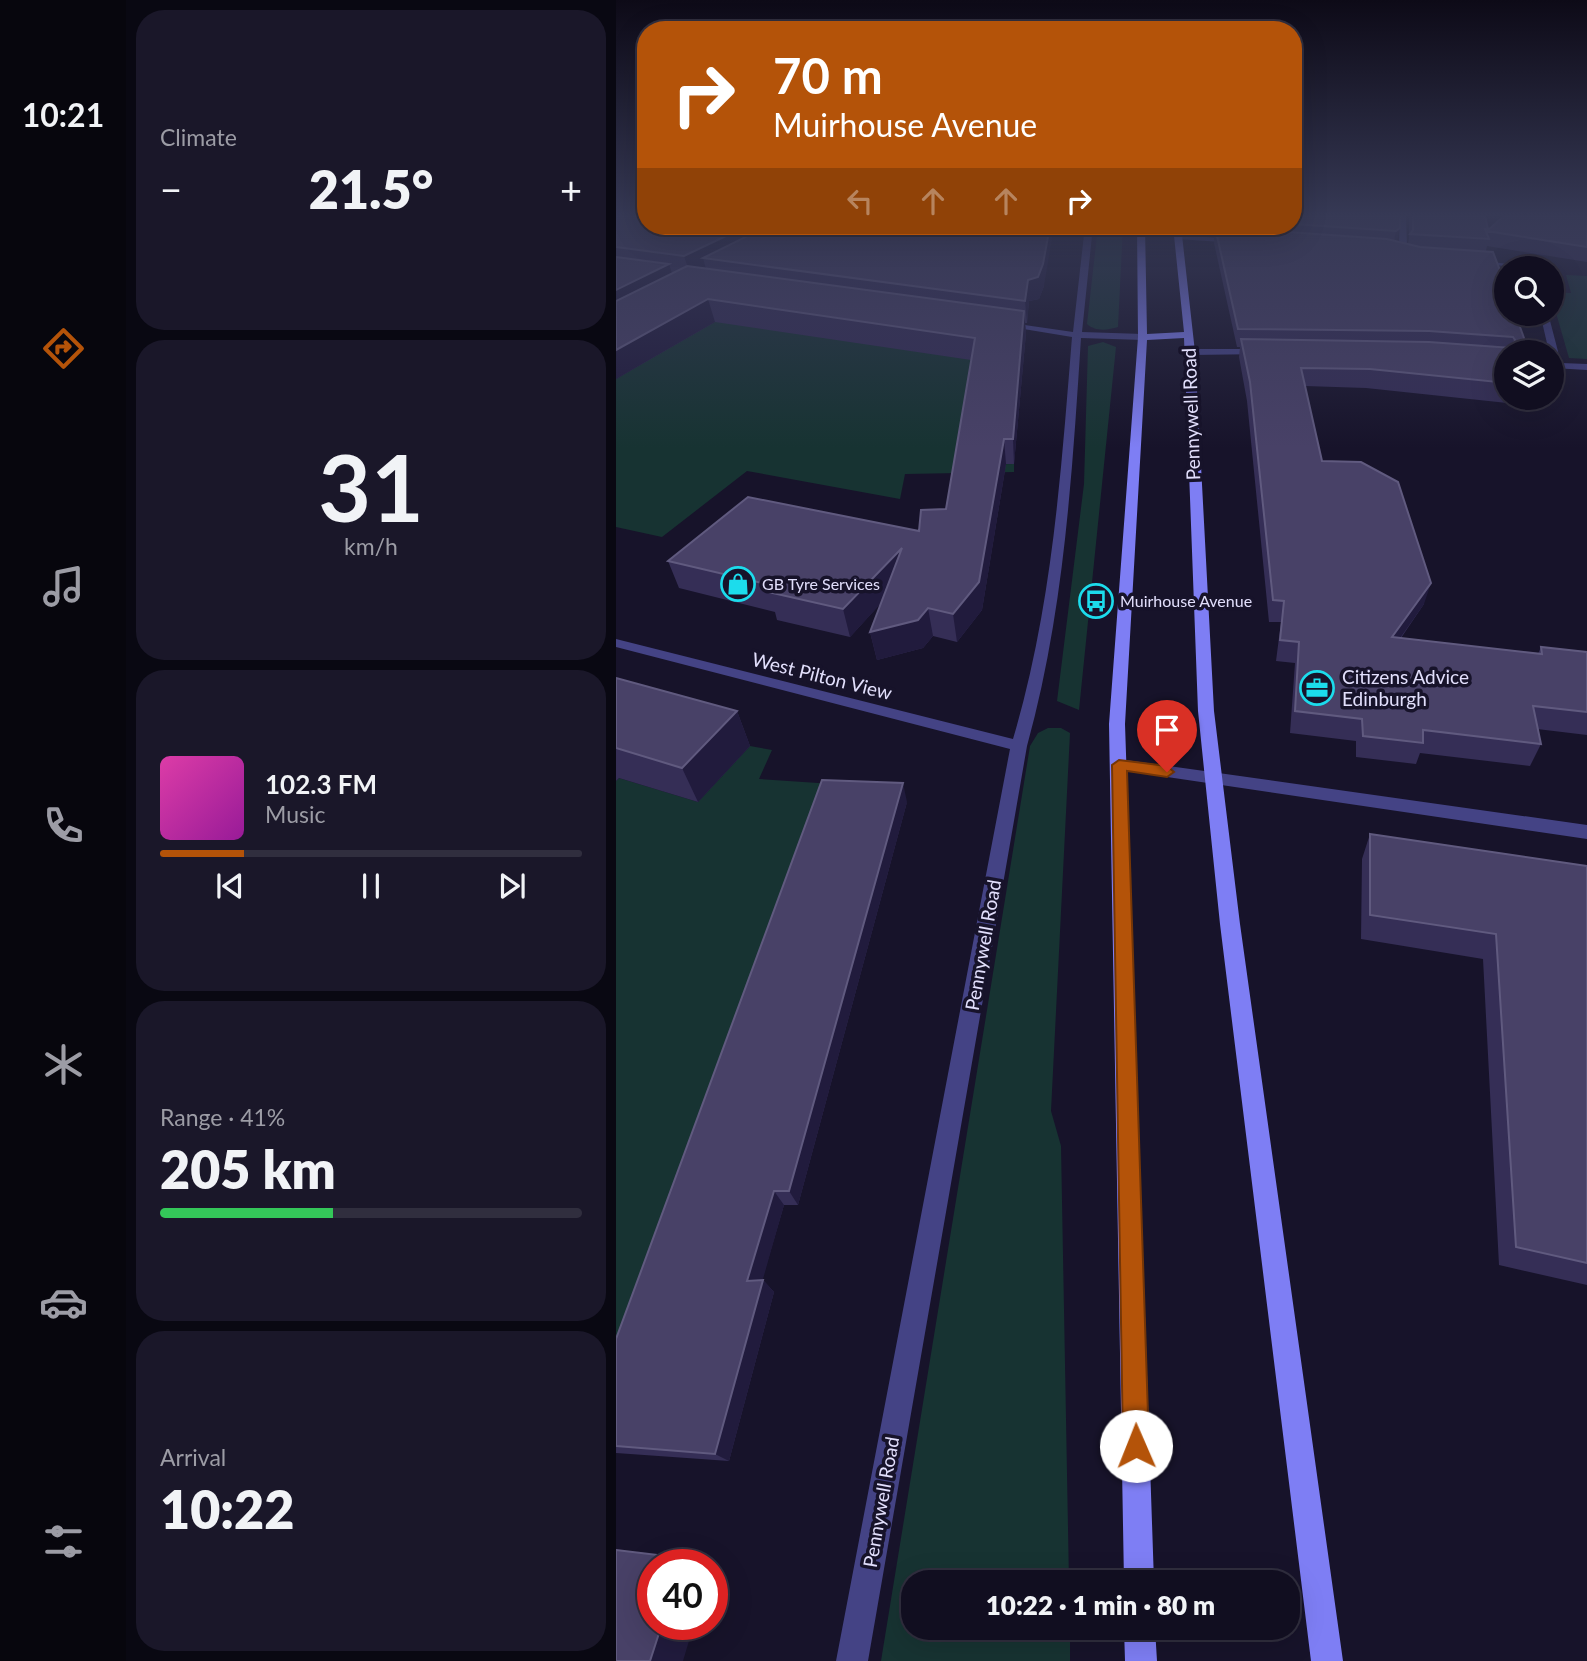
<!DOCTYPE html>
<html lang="en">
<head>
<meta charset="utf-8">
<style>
  :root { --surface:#110e20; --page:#1a1729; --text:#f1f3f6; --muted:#9c9ca5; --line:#302e3e; --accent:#b45309 }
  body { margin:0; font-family:Lato,sans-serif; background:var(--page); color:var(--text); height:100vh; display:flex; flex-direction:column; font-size:26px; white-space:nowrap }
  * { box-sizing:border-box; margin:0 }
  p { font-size:23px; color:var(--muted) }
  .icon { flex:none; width:38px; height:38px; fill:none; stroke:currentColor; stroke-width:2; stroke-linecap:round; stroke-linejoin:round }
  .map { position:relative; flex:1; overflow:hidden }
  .details { display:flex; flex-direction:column; gap:10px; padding:10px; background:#090812; width:490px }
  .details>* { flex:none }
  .top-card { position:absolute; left:21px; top:21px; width:665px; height:214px; border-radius:28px; box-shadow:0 7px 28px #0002,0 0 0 2px var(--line); background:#b45309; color:#fff; overflow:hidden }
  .fabs { position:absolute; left:878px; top:256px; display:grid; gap:14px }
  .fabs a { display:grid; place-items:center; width:70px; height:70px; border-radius:50%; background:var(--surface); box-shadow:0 7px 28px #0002,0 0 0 2px var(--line); font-size:35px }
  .speed { position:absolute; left:21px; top:1549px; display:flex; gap:14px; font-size:35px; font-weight:700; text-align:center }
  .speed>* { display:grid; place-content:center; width:91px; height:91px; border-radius:50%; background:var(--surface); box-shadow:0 7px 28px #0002,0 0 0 2px var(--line); line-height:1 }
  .speed .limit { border:10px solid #d22; background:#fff; color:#111 }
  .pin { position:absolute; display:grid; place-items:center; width:60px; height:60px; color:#fff; margin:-72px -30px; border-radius:50% 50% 50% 0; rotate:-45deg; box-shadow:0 0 7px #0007 }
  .pin .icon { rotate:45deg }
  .me { position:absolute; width:77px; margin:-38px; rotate:359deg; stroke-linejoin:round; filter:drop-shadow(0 0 5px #0008) }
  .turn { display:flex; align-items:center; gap:24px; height:147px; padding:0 21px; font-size:32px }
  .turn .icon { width:91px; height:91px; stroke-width:2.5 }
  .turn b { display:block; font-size:49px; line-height:60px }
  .lanes { display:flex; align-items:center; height:66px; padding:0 21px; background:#0003; justify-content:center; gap:35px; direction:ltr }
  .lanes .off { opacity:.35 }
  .big { font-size:52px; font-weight:800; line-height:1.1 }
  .details .tile { flex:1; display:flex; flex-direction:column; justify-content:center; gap:10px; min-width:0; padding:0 24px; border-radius:28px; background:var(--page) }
  .details .dial { align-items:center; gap:0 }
  .dial b { font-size:91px; line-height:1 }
  .song { display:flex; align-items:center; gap:21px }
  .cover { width:84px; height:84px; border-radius:10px; background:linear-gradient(135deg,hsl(320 70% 55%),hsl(300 70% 35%)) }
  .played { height:7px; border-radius:4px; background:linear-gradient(90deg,var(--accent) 20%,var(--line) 20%) }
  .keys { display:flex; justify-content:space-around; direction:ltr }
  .heat { display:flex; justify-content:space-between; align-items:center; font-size:38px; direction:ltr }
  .charge { height:10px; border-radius:5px; background:linear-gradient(90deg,#34c759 41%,var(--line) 0) }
  .trip { position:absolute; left:285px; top:1570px; width:399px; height:70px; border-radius:28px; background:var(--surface); box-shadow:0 7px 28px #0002,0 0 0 2px var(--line); font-weight:800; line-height:70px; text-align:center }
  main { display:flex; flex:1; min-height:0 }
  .dock { display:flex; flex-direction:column; width:126px; justify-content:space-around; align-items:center; background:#07060d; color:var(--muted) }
  .dock .icon { width:49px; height:49px }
  .dock .current { color:var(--accent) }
  .dock b { font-size:32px; color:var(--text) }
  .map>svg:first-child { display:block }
  .green { fill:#173332 }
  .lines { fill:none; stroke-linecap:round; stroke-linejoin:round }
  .street { fill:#444385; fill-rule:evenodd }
  .secondary { fill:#7e7ef4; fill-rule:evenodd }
  .wall { fill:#352e56 }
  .shaded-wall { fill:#211b3d }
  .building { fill:#484167; stroke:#605a7f; stroke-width:2 }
  .route { fill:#b45309; stroke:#753606; stroke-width:2 }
  .labels { text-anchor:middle; stroke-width:7; stroke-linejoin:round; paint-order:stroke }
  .far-poi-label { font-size:16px; fill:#e2dffc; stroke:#17132a; text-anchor:start }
  .street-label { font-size:19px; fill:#e2dffc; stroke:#17132a }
  .poi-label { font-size:19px; fill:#e2dffc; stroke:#17132a; text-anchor:start }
</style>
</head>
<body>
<main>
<nav class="dock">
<b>10:21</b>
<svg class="icon current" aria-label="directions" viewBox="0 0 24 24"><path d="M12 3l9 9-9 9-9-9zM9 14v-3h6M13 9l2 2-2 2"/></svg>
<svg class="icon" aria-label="music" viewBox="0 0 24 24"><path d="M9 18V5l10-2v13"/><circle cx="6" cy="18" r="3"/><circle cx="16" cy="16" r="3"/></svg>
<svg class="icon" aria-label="phone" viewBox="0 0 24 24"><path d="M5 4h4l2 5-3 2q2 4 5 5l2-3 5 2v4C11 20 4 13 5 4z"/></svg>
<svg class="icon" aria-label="climate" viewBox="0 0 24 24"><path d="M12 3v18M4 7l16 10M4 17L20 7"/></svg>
<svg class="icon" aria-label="car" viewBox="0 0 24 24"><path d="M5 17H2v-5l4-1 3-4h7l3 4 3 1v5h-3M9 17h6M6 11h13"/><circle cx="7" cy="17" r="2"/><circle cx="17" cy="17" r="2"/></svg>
<svg class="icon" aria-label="filters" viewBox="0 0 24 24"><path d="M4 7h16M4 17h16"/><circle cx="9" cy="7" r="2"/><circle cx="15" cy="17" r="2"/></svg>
</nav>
<section class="details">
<div class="tile"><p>Climate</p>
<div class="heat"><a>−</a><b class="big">21.5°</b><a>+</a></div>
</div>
<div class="tile dial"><b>31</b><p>km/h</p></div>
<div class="tile">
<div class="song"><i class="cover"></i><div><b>102.3 FM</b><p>Music</p></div></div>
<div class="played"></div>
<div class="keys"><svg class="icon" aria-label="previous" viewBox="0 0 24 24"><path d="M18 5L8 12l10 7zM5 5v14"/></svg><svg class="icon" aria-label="pause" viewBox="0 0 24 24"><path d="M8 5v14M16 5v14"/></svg><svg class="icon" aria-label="next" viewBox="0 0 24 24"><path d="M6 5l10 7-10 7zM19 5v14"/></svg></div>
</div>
<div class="tile"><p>Range · 41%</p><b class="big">205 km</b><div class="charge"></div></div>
<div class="tile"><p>Arrival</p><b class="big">10:22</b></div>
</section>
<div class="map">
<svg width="971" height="1661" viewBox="0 0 971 1661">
  <rect width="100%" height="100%" fill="#17132a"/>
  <!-- green -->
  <path class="green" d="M482,226H507L502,327C492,330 480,332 471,324Z
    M950,275L971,276V359L953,358L936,299V292L955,293Z
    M97,321L352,358L364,365L345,465L398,464V472L289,474L284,499L131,471L46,537L0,527V379Z
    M487,342L500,347L463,710L441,701L468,484L472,346Z
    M432,728H445L454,733L435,1111L445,1146L453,1582H298V1628H454V1661H265L414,746L422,733Z
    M134,746L156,750L143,779L217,784L0,1395V781L3,778L82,802Z"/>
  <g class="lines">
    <!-- street -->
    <path class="street" d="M784,216H790L791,246L780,254L776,252L783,245Z
      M469,226H477L466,332L527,334L532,337L527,340L465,338C456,476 448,612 411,746L252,1661H220L394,749L0,647V639L397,739C436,608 445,473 456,337L384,325L388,322L457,332Z
      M558,235L621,239L625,241L621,243L561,239Z
      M855,259L906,266L910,268L858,263Z
      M924,313H932L945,363L971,364V370L936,368V352H933Z
      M648,349L653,352L651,354L574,355L569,352L574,349Z
      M503,759L971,825V839L497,769L495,765Z"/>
    <!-- secondary -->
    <path class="secondary" d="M521,226H529L531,334L568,332L557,226H565L579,352L598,711L624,924L727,1661H695L604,924L582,711L568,338L531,340L509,724L538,1582H508L493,724L522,337Z
      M508,1628H539L541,1661H509Z"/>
  </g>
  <!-- wall -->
  <path class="wall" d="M0,216L428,286L423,299L413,301L411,323H409L410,333L398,464H390L366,610L341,642L317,636L307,648L261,660L254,632L265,603L234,637L161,620L159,612L63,588L52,561L303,531L330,509L355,360L99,322L0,379Z
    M677,216H784L781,241L792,244L793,237V216H869L872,229L871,233V231L971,216V262L871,246L870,251L913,352H891V397H922L919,406L750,388L689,386L706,461L808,604L785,638L922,654L925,647L971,652V735L921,729L925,744L914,766L804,753L800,764L740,757V741L674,733L679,663L660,661L665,622H653L631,401L623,357L624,347H621L598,243V235H596L595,226H677Z
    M0,678L121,711L134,746L82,802L3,778L0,781Z
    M291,802L182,1205H168L146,1280H147L158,1292L113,1461L0,1453V1339Z
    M754,834L971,866V1285L883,1265L867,959L745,939L746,859Z"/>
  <!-- shaded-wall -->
  <path class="shaded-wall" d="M131,226H175L87,258L90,269L75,277L68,256Z
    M434,226H438L428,286L423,299L413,301L411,323L409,301L412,280Z
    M784,228L780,244L777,247L780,231Z
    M53,264L60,285L0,316V290Z
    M92,299L99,322L0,379V350Z
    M408,311L410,333L398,464L397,439Z
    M388,439L390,464L366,610L341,642L337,614Z
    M286,548L291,575L234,637L227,609Z
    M815,583L808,604L770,658L776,637Z
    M312,608L317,636L307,648L261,660L254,632Z
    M121,711L134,746L82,802L66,768Z
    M287,783L291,802L182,1205L173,1191Z
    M158,1191L168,1205L143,1293L131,1281Z
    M147,1280L158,1292L113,1461L99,1454Z
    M67,1558L94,1564H65Z
    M46,1624H78L67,1661H34Z"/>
  <!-- building -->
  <path class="building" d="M0,216H30V226H131L68,256L0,247Z
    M677,216H784V228L780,231L677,224Z
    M797,216H869L872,229H869L873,239L794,234L797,230Z
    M888,216H971V247L871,231Z
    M152,226H434L427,264L422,277L412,280L409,301L87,258Z
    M599,227L771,239L804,247L877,252L891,289V313H899L913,352H891V383L754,369L685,368L706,461L745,462L782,482L815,583L776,637L926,654L925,647L971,652V712L917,706L925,744L807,730V743L747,736L746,719L679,711L683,642L664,640L668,601L657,600L634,382L625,339L813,342L896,348L899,340L897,337L813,331L622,329Z
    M0,257L53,264L0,290Z
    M71,266L408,311L397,439H388L363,582L337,614L312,608L302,620L254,632L286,548L227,609L152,592L159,586L52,561L132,497L303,531L305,510L330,509L359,338L92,299L0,350V301Z
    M0,678L121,711L66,768L0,748Z
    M206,780L287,783L173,1191H158L131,1281L147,1280L99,1454L0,1446V1339Z
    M754,834L971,866V1263L900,1247L880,934L754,915Z
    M0,1550L67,1558L65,1564H37V1624H46L34,1661H0Z"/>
  <!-- sky -->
  <linearGradient id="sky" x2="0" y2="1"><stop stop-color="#0d0a17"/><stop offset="0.48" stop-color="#363955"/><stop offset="1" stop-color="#363955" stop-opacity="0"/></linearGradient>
  <rect width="971" height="448" fill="url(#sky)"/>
  <!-- route -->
  <path class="route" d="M503,760L551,766L558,772L551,777L511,771L533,1446L529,1455L520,1459L511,1455L507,1446L496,765Z"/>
  <!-- icons -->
  <defs>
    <g id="shop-ring" transform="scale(1.75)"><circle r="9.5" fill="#17132a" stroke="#1cdcec" stroke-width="1.5"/><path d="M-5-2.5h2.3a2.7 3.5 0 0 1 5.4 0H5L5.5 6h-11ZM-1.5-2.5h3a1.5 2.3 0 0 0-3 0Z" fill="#1cdcec"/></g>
    <g id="bus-ring" transform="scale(1.75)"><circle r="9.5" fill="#17132a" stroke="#1cdcec" stroke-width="1.5"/><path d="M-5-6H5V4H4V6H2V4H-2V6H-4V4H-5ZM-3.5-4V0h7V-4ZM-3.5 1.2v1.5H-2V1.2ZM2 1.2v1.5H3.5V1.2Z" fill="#1cdcec"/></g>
    <g id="office-ring" transform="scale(1.75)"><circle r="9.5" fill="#17132a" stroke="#1cdcec" stroke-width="1.5"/><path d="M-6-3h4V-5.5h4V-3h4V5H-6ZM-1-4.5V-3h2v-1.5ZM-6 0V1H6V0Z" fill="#1cdcec"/></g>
  </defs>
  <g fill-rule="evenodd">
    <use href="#shop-ring" x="122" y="584"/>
    <use href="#bus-ring" x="480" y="601"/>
    <use href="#office-ring" x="701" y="688"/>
  </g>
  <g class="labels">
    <!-- far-poi labels -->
    <g class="far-poi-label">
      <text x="146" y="590">GB Tyre Services</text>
      <text x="504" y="607">Muirhouse Avenue</text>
    </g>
    <!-- street labels -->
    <g class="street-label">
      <text transform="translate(575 414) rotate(-92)" y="7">Pennywell Road</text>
      <text transform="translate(206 676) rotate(14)" y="7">West Pilton View</text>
      <text transform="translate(367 945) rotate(-80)" y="7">Pennywell Road</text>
      <text transform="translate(265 1502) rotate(-80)" y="7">Pennywell Road</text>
    </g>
    <!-- poi labels -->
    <g class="poi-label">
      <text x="726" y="684">Citizens Advice<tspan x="726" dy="22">Edinburgh</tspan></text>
    </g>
  </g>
</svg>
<div class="fabs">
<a><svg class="icon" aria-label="search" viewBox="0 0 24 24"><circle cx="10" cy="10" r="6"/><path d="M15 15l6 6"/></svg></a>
<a><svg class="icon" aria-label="layers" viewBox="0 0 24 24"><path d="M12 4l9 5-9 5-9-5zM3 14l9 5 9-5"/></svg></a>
</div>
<div class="speed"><div class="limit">40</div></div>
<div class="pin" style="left:551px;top:772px;background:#d93025"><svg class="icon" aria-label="arrive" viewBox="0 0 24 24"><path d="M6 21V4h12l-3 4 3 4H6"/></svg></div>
<svg class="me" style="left:520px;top:1446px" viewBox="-20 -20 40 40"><circle r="19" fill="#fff"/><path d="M0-13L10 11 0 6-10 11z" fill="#b45309"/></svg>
<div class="trip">10:22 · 1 min · 80 m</div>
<div class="top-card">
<div class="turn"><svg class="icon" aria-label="right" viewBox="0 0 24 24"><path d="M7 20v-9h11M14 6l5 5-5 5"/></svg><div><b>70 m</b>Muirhouse Avenue</div></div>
<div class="lanes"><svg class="icon off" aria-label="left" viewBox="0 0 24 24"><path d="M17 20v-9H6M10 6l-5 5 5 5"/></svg><svg class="icon off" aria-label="ahead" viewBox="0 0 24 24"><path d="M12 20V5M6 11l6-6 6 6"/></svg><svg class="icon off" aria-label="ahead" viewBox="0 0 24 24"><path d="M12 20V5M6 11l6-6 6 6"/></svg><svg class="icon" aria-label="right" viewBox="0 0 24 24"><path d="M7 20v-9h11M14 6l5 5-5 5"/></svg></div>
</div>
</div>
</main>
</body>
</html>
